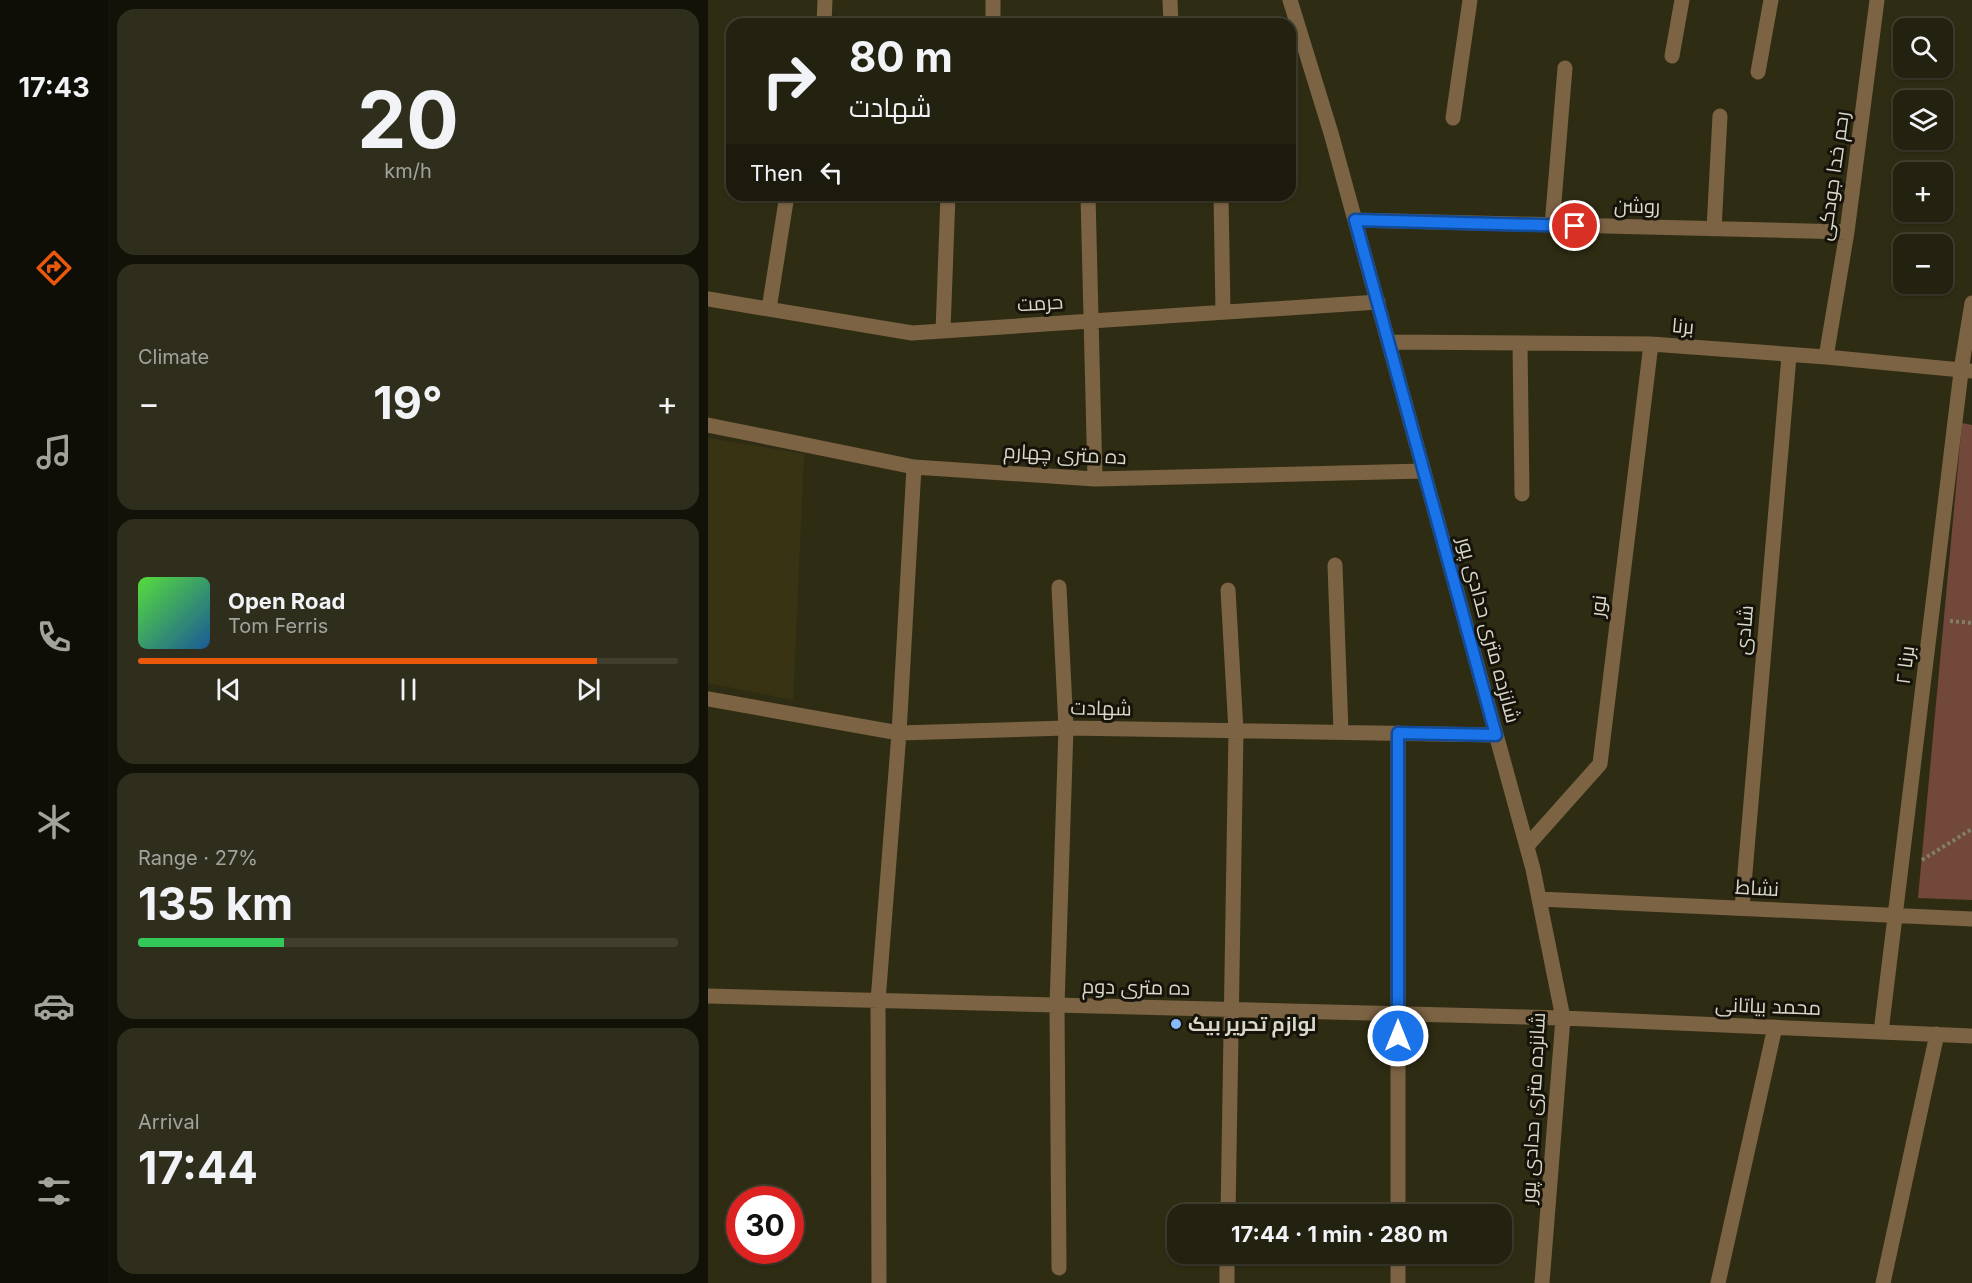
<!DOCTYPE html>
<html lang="en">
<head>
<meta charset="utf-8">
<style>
  :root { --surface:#23210f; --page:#2f2e1d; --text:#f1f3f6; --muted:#a3a39e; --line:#403e2f; --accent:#ea580c }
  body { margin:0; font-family:Inter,Cairo,sans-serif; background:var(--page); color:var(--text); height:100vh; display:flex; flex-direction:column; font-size:22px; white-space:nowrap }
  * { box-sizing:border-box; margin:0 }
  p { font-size:20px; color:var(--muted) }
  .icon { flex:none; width:33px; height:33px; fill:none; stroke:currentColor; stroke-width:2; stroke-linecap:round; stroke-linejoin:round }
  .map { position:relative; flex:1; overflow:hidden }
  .sheet { display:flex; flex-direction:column; gap:9px; padding:9px; background:#131208; width:600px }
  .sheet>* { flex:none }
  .top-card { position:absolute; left:18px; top:18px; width:570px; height:183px; border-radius:18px; box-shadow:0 2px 4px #0004,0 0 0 2px var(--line); background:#23210f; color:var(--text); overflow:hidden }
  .tools { position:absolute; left:1185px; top:18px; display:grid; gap:12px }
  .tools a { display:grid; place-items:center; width:60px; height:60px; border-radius:12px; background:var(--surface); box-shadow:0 2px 4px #0004,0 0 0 2px var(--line); font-size:30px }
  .speed { position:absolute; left:18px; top:1186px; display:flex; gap:12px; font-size:30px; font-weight:700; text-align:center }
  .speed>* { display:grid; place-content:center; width:78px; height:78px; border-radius:50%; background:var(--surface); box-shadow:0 2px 4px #0004,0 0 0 2px var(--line); line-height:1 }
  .speed .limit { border:9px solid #d22; background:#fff; color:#111 }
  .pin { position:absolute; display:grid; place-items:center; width:51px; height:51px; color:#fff; margin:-26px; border:3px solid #fff; border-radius:50%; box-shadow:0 2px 6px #0007 }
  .me { position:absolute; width:66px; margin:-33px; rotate:0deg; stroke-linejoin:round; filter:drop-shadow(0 0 4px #0008) }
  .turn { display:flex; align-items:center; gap:21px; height:126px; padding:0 24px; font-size:27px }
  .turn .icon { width:78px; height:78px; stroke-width:2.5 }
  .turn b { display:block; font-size:42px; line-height:51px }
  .then { display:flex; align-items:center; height:57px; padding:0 24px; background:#0003; gap:12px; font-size:22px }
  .big { font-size:45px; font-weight:700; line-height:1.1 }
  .sheet .widget { flex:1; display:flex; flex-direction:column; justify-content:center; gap:9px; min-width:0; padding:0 21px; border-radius:18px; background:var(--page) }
  .sheet .dial { align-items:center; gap:0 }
  .dial b { font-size:78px; line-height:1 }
  .song { display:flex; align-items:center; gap:18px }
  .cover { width:72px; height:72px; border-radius:9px; background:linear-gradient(135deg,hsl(110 70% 55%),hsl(210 70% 35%)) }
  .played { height:6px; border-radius:3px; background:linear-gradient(90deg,var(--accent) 85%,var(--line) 85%) }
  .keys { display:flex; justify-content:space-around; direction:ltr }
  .heat { display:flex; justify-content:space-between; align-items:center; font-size:33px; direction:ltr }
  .charge { height:9px; border-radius:4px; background:linear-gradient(90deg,#34c759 27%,var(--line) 0) }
  .trip { position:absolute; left:459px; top:1204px; width:345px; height:60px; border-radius:18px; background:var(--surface); box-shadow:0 2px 4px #0004,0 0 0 2px var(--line); font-weight:700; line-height:60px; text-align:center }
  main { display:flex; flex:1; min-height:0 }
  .dock { display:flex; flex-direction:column; width:108px; justify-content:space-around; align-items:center; background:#0e0d06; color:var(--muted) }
  .dock .icon { width:42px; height:42px }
  .dock .on { color:var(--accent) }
  .dock b { font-size:27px; color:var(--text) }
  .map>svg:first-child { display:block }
  .built { fill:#383413 }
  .green { fill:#71483a }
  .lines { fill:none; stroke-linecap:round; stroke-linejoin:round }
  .path { stroke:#817f6b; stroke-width:4; stroke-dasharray:3 3; stroke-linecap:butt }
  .minor { stroke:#7c6344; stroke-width:15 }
  .route-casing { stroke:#114b97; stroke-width:15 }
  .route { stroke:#1a73e8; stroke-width:10 }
  .poi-dot { fill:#89bafc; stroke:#16140a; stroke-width:2 }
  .labels { text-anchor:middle; stroke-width:6; stroke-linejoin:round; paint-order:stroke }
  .street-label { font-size:20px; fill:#d9d8c9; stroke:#16140a }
  .poi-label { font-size:20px; font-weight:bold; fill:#d9d8c9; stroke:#16140a; text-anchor:start }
</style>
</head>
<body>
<main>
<nav class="dock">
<b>17:43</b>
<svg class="icon on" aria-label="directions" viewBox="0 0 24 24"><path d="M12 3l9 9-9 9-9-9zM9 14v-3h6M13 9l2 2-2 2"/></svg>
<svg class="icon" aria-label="music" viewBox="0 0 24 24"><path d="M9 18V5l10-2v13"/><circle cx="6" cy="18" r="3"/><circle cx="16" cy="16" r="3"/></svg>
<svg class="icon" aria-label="phone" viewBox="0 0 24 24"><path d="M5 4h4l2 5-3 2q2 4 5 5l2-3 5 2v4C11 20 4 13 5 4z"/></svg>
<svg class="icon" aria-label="climate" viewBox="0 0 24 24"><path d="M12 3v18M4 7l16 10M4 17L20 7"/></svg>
<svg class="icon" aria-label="car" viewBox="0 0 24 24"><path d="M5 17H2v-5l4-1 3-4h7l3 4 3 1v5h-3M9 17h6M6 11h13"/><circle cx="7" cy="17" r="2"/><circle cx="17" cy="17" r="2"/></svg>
<svg class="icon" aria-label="filters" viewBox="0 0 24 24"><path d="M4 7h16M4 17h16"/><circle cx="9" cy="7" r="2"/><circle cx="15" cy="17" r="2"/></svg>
</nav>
<section class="sheet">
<div class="widget dial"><b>20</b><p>km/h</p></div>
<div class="widget"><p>Climate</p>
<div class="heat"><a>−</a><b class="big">19°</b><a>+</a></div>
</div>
<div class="widget">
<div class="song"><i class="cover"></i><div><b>Open Road</b><p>Tom Ferris</p></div></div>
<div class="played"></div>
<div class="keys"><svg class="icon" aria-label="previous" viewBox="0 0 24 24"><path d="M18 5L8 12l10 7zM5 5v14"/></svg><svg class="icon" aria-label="pause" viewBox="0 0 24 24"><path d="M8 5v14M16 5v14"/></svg><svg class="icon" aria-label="next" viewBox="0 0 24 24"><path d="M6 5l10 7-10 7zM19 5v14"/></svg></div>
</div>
<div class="widget"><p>Range · 27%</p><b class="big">135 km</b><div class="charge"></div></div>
<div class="widget"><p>Arrival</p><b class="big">17:44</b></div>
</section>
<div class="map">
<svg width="1264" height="1283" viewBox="0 0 1264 1283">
  <rect width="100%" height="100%" fill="#2f2c14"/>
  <!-- built -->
  <path class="built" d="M0,438L96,454L85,700L0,683Z"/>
  <!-- green -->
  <path class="green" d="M1254,423L1264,425V900L1210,898Z"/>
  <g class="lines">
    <!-- path -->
    <path class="path" d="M1242,621L1264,623
      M1214,860L1264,829"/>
    <!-- minor -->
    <path class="minor" d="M462,0L463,24
      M582,0L623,133L825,869L855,1018L834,1283
      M285,15V0
      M116,24L117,0
      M964,56L974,0
      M1050,72L1063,0
      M745,118L762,0
      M380,195L387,479
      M513,195L515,312
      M647,220L1139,232
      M844,226L857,68
      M1006,229L1012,116
      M0,299L204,333L670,302
      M61,309L79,195
      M235,331L240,195
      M681,342L943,344L1118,357L1264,371
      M812,343L814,494
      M1118,357L1139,232L1169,0
      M0,425L206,467L387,479L716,471
      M627,565L633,732
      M0,699L191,733L358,728L788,735
      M690,733V1215
      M819,846L892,764L943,344
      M831,899L1264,919
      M1034,908L1081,356
      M0,996L855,1018L1264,1036
      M1173,1032L1254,364L1264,303
      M520,1215L528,731L520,590
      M690,1254V1283
      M351,1268L349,1006L358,728L351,587
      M171,1283L170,1001L191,733L206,467
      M519,1283V1254
      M1010,1283L1067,1027
      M1175,1283L1229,1034"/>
  </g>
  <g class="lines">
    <!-- route casing -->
    <g class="route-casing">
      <path id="route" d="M690,1036V733L788,735L647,220L867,226"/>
    </g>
    <!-- route -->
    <use href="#route" class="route"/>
  </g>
  <!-- markers -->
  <circle class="poi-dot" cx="468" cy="1024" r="6"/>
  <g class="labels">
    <!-- street labels -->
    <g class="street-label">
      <text transform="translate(1125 176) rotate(-82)" y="7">رحم خدا جودکی</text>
      <text transform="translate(929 206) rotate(1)" y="7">روشن</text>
      <text transform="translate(332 303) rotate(-4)" y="7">حرمت</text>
      <text transform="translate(975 326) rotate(5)" y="7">برنا</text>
      <text transform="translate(357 454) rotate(3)" y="7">ده متری چهارم</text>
      <text transform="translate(890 606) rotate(-83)" y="7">نور</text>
      <text transform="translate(781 630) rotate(75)" y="7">شانزده متری حدادی پور</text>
      <text transform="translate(1036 630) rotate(-85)" y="7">شادی</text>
      <text transform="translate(1197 665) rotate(-83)" y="7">برنا ۲</text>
      <text transform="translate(393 708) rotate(1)" y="7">شهادت</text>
      <text transform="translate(1049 888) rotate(3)" y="7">نشاط</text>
      <text transform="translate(428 987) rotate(1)" y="7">ده متری دوم</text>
      <text transform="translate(1060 1006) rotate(2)" y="7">محمد بیاتانی</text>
      <text transform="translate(825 1108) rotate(-87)" y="7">شانزده متری حدادی پور</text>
    </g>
    <!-- poi labels -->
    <g class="poi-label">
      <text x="480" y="1031">لوازم تحریر بیک</text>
    </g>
  </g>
</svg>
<div class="tools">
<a><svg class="icon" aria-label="search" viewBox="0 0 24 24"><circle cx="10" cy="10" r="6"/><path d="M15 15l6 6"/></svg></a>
<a><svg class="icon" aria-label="layers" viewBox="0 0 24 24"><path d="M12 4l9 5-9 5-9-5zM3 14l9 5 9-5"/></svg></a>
<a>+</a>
<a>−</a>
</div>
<div class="speed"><div class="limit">30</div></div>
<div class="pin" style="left:867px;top:226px;background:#d93025"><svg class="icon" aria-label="arrive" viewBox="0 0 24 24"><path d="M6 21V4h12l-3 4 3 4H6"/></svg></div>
<svg class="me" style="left:690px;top:1036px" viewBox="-20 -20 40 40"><circle r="17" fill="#1a73e8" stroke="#fff" stroke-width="3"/><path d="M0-11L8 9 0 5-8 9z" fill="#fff"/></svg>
<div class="trip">17:44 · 1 min · 280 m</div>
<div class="top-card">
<div class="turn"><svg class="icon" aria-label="right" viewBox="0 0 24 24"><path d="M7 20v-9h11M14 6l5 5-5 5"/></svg><div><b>80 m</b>شهادت</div></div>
<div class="then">Then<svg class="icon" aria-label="left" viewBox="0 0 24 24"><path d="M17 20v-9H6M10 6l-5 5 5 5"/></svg></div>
</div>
</div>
</main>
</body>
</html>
